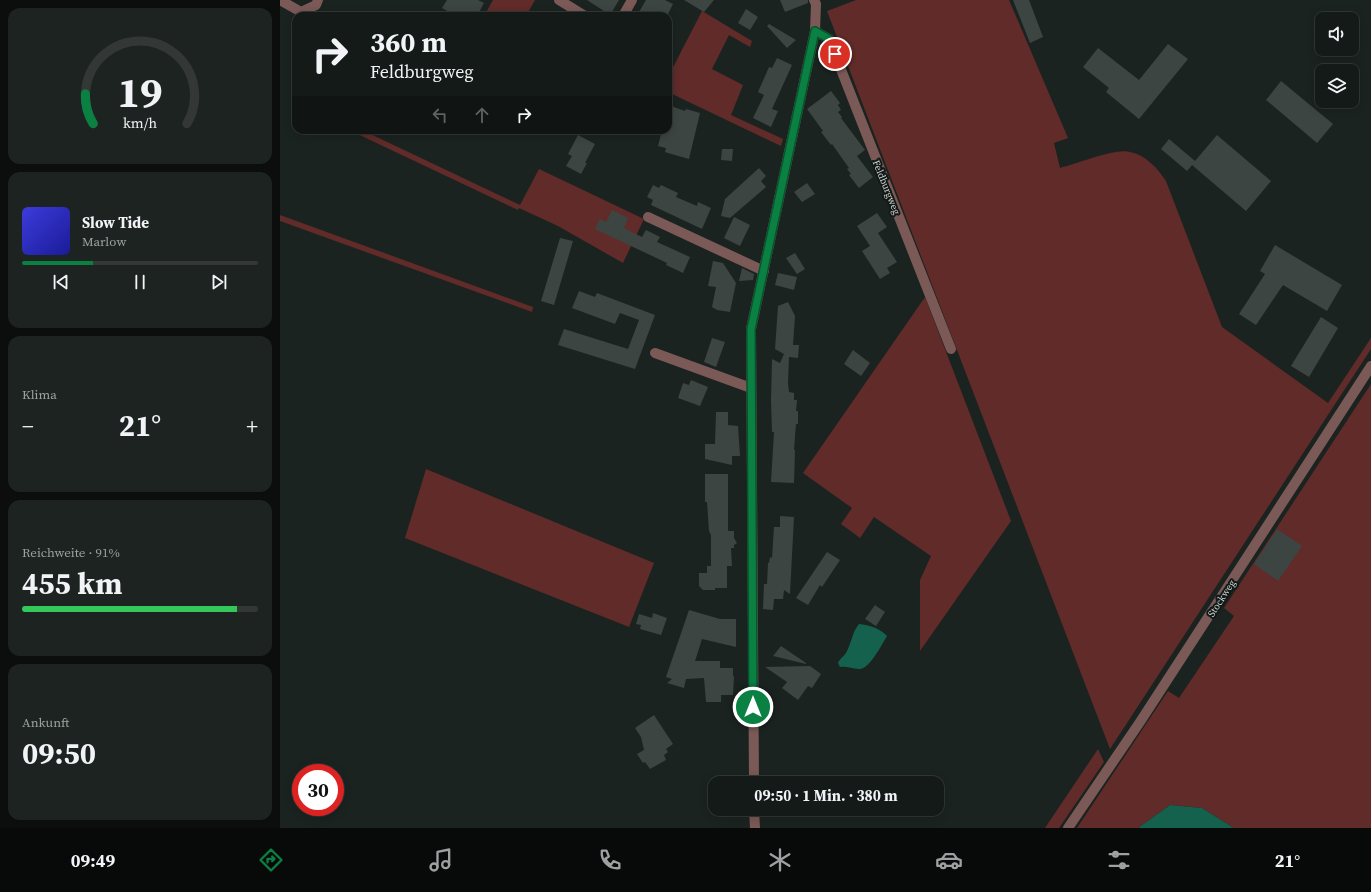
<!DOCTYPE html>
<html lang="de">
<head>
<meta charset="utf-8">
<style>
  :root { --surface:#141a18; --page:#1d2321; --text:#f1f3f6; --muted:#9da1a2; --line:#333837; --accent:#0b8043 }
  body { margin:0; font-family:"Source Serif 4",serif; background:var(--page); color:var(--text); height:100vh; display:flex; flex-direction:column; font-size:15px; white-space:nowrap }
  * { box-sizing:border-box; margin:0 }
  p { font-size:13px; color:var(--muted) }
  .icon { flex:none; width:22px; height:22px; fill:none; stroke:currentColor; stroke-width:2; stroke-linecap:round; stroke-linejoin:round }
  .map { position:relative; flex:1; overflow:hidden }
  .panel { display:flex; flex-direction:column; gap:8px; padding:8px; background:#0b0e0d; width:280px }
  .panel>* { flex:none }
  .top-card { position:absolute; left:12px; top:12px; width:380px; height:122px; border-radius:12px; box-shadow:0 2px 10px #0003,0 0 0 1px var(--line); background:#141a18; color:var(--text); overflow:hidden }
  .fabs { position:absolute; left:1035px; top:12px; display:grid; gap:8px }
  .fabs a { display:grid; place-items:center; width:44px; height:44px; border-radius:8px; background:var(--surface); box-shadow:0 2px 10px #0003,0 0 0 1px var(--line); font-size:20px }
  .speed { position:absolute; left:12px; top:764px; display:flex; gap:8px; font-size:20px; font-weight:700; text-align:center }
  .speed>* { display:grid; place-content:center; width:52px; height:52px; border-radius:50%; background:var(--surface); box-shadow:0 2px 10px #0003,0 0 0 1px var(--line); line-height:1 }
  .speed .limit { border:6px solid #d22; background:#fff; color:#111 }
  .pin { position:absolute; display:grid; place-items:center; width:34px; height:34px; color:#fff; margin:-17px; border:2px solid #fff; border-radius:50%; box-shadow:0 1px 4px #0007 }
  .me { position:absolute; width:44px; margin:-22px; rotate:0deg; stroke-linejoin:round; filter:drop-shadow(0 0 3px #0008) }
  .turn { display:flex; align-items:center; gap:14px; height:84px; padding:0 12px; font-size:18px }
  .turn .icon { width:52px; height:52px; stroke-width:2.5 }
  .turn b { display:block; font-size:28px; line-height:34px }
  .lanes { display:flex; align-items:center; height:38px; padding:0 12px; background:#0003; justify-content:center; gap:20px; direction:ltr }
  .lanes .off { opacity:.35 }
  .big { font-size:30px; font-weight:700; line-height:1.1 }
  .panel .tile { flex:1; display:flex; flex-direction:column; justify-content:center; gap:6px; min-width:0; padding:0 14px; border-radius:12px; background:var(--page) }
  .panel .dial { align-items:center; gap:0 }
  .dial svg { height:104px; overflow:visible; fill:none; stroke:var(--line); stroke-width:7; stroke-linecap:round; text-anchor:middle }
  .dial text { fill:var(--text); stroke:none }
  .song { display:flex; align-items:center; gap:12px }
  .cover { width:48px; height:48px; border-radius:6px; background:linear-gradient(135deg,hsl(240 70% 55%),hsl(240 70% 35%)) }
  .played { height:4px; border-radius:2px; background:linear-gradient(90deg,var(--accent) 30%,var(--line) 30%) }
  .keys { display:flex; justify-content:space-around; direction:ltr }
  .heat { display:flex; justify-content:space-between; align-items:center; font-size:22px; direction:ltr }
  .charge { height:6px; border-radius:3px; background:linear-gradient(90deg,#34c759 91%,var(--line) 0) }
  .trip { position:absolute; left:428px; top:776px; width:236px; height:40px; border-radius:12px; background:var(--surface); box-shadow:0 2px 10px #0003,0 0 0 1px var(--line); font-weight:700; line-height:40px; text-align:center }
  .menu { display:flex; height:64px; justify-content:space-around; align-items:center; background:#080a0a; color:var(--muted) }
  .menu .icon { width:28px; height:28px }
  .menu .on { color:var(--accent) }
  .menu b { font-size:18px; color:var(--text) }
  main { display:flex; flex:1; min-height:0 }
  .map>svg:first-child { display:block }
  .green { fill:#602b29 }
  .water { fill:#14614d }
  .building { fill:#3c4542 }
  .lines { fill:none; stroke-linecap:round; stroke-linejoin:round }
  .minor { stroke:#7a5956; stroke-width:10 }
  .route-casing { stroke:#07532c; stroke-width:10 }
  .route { stroke:#0b8043; stroke-width:7 }
  .labels { text-anchor:middle; stroke-width:4; stroke-linejoin:round; paint-order:stroke }
  .street-label { font-size:10px; fill:#d0d5d3; stroke:#121917 }
</style>
</head>
<body>
<main>
<section class="panel">
<div class="tile dial"><svg viewBox="0 0 100 80">
<path d="M14 69A42 42 0 1 1 86 69"/>
<path d="M14 69A42 42 0 0 1 8 46" stroke="#0b8043"/>
<text x="50" y="56" font-size="32" font-weight="700">19</text>
<text x="50" y="72" font-size="11">km/h</text>
</svg></div>
<div class="tile">
<div class="song"><i class="cover"></i><div><b>Slow Tide</b><p>Marlow</p></div></div>
<div class="played"></div>
<div class="keys"><svg class="icon" aria-label="previous" viewBox="0 0 24 24"><path d="M18 5L8 12l10 7zM5 5v14"/></svg><svg class="icon" aria-label="pause" viewBox="0 0 24 24"><path d="M8 5v14M16 5v14"/></svg><svg class="icon" aria-label="next" viewBox="0 0 24 24"><path d="M6 5l10 7-10 7zM19 5v14"/></svg></div>
</div>
<div class="tile"><p>Klima</p>
<div class="heat"><a>−</a><b class="big">21°</b><a>+</a></div>
</div>
<div class="tile"><p>Reichweite · 91%</p><b class="big">455 km</b><div class="charge"></div></div>
<div class="tile"><p>Ankunft</p><b class="big">09:50</b></div>
</section>
<div class="map">
<svg width="1091" height="828" viewBox="0 0 1091 828">
  <rect width="100%" height="100%" fill="#1b2320"/>
  <!-- green -->
  <path class="green" d="M213,0H255L246,16H204Z
    M576,0H729L788,138L774,143L780,168C797,164 835,148 850,152C866,155 878,169 886,181L942,327L1048,403L1091,338V349L830,749L547,11Z
    M422,11L472,41L470,47L449,35L432,69L463,85L451,115L503,139L501,146L388,92V77Z
    M69,130H82L240,205L259,169L364,219L343,263L278,226L239,208L238,210Z
    M0,215L253,307L252,312L0,221Z
    M645,297L731,521L640,651V580L651,556L594,517L580,538L561,524L572,508L523,473Z
    M1091,384V828H954L922,808L890,805L858,828H797L888,691L899,698L954,616L944,608Z
    M146,469L374,563L349,627L125,538Z
    M818,749L824,762L779,828H765Z"/>
  <!-- water -->
  <path class="water" d="M579,624C589,625 600,628 607,636C602,644 589,670 579,669C572,669 567,666 560,667L558,663C560,658 565,656 567,651C572,641 572,633 579,624Z
    M890,805L922,808L954,828H858Z"/>
  <!-- building -->
  <path class="building" d="M167,0H198L204,3L197,16H176L162,8Z
    M307,0H339L330,15Z
    M366,0H385L393,4L387,16H366L359,12Z
    M404,0H434L424,12Z
    M500,0H528V3L505,12Z
    M733,0H749L763,37L750,43Z
    M466,9L478,17L470,30L458,23Z
    M489,24L516,40L507,48L487,26Z
    M888,44L908,59L859,119L826,92L829,88L803,67L818,48L859,80Z
    M497,58L512,65L492,109L498,111L491,127L473,118L484,95L478,92L489,67L492,68Z
    M1001,81L1053,124L1037,143L986,100Z
    M551,91L560,103L558,105L561,110L558,112L562,117L561,118L585,150L577,156L593,177L579,188L569,175L571,174L567,169L569,168L552,144L551,145L541,132L543,131L527,109Z
    M388,105L405,111L406,109L420,113L409,159L388,153L385,152L386,148L378,146L382,130L388,131Z
    M298,135L315,144L305,163H307L301,174L286,166L292,156L288,154Z
    M937,135L991,181L966,211L912,165L907,171L881,149L889,139L915,161Z
    M442,149H453L452,161L441,160Z
    M479,168L486,176L481,181L486,187L450,218L441,216L445,199Z
    M527,183L535,194L522,202L514,192Z
    M373,185L379,188L381,185L398,193L396,197L417,206L418,202L431,208L422,229L371,205L373,200L367,197Z
    M332,210L348,218L344,228L362,237L366,230L380,237L377,242L410,257L403,273L386,265L387,263L315,229L320,219L326,222Z
    M597,213L607,227L598,233L617,262L607,268L610,273L600,279L582,251L590,246L577,226Z
    M454,217L470,225L460,246L444,238Z
    M280,238L293,241L274,305L261,301Z
    M995,245L1062,285L1047,311L1003,285L976,325L959,314L985,274L980,271Z
    M515,253L525,269L517,274L506,258Z
    M433,261L443,263L456,283L450,312L437,310L432,307L436,287L428,286Z
    M462,268L474,274L473,280L459,281Z
    M498,273L517,277L514,290L495,285Z
    M299,291L315,297L317,293L375,315L355,369L278,345L284,329L348,349L359,320L340,313L335,324L292,308Z
    M508,302L515,316L513,345H519L518,358L509,357L508,383L509,392L514,393V400H517L516,411H518V424H516L514,450H515L514,483L491,482L494,432H492L491,400L492,359L500,363L504,354L495,349L498,306Z
    M1041,317L1058,328L1029,377L1011,366Z
    M432,338L445,342L436,367L424,362Z
    M573,350L590,363L581,376L564,364Z
    M411,380L428,387L420,406L398,398L403,383L409,385Z
    M436,412H448V425L458,426L460,456H452V465L425,459V444H435Z
    M425,474H448V531H454V538L457,543L454,545V548H451L452,566H447V588H435V590H423L419,586V573H427V566H431V535L429,531L427,502H425Z
    M500,516L514,517L510,594L504,590L503,599H494L493,610L483,609L484,584H487L488,563H489L490,557L492,558L494,527H500Z
    M997,529L1022,546L998,581L974,564Z
    M547,552L560,560L542,587L540,585L528,605L516,598Z
    M595,605L605,612L596,626L585,619Z
    M409,610L440,619H456V647L422,639L415,661H440V668H453V676H454L453,695H441V702H426L424,678L406,679L404,688L387,683L392,679L386,677Z
    M373,613L387,618L381,635L360,629L361,625L356,624L359,614L372,618Z
    M501,646L526,663V664L493,656Z
    M530,666L541,674L532,688L528,686L518,700L502,688L507,682L485,667Z
    M374,715L393,744L386,749L388,752L384,755L386,760L370,769L365,762L363,763L357,754L364,750L361,737L355,728Z"/>
  <g class="lines">
    <!-- minor -->
    <path class="minor" d="M0,0L21,12L36,5L38,0
      M279,0L305,16
      M343,16L352,0
      M535,31L549,39L671,349
      M368,217L484,271
      M375,353L471,388
      M474,783L471,329L535,31L536,4L534,0
      M474,809L475,828
      M788,828L860,722L1091,366"/>
  </g>
  <g class="lines">
    <!-- route casing -->
    <g class="route-casing">
      <path id="route" d="M473,707L471,329L535,31L549,39L555,54"/>
    </g>
    <!-- route -->
    <use href="#route" class="route"/>
  </g>
  <g class="labels">
    <!-- street labels -->
    <g class="street-label">
      <text transform="translate(607 187) rotate(68)" y="4">Feldburgweg</text>
      <text transform="translate(941 598) rotate(-57)" y="4">Stockweg</text>
    </g>
  </g>
</svg>
<div class="fabs">
<a><svg class="icon" aria-label="sound" viewBox="0 0 24 24"><path d="M4 9h4l5-4v14l-5-4H4zM17 9q2 3 0 6"/></svg></a>
<a><svg class="icon" aria-label="layers" viewBox="0 0 24 24"><path d="M12 4l9 5-9 5-9-5zM3 14l9 5 9-5"/></svg></a>
</div>
<div class="speed"><div class="limit">30</div></div>
<div class="pin" style="left:555px;top:54px;background:#d93025"><svg class="icon" aria-label="arrive" viewBox="0 0 24 24"><path d="M6 21V4h12l-3 4 3 4H6"/></svg></div>
<svg class="me" style="left:473px;top:707px" viewBox="-20 -20 40 40"><circle r="17" fill="#0b8043" stroke="#fff" stroke-width="3"/><path d="M0-11L8 9 0 5-8 9z" fill="#fff"/></svg>
<div class="trip">09:50 · 1 Min. · 380 m</div>
<div class="top-card">
<div class="turn"><svg class="icon" aria-label="right" viewBox="0 0 24 24"><path d="M7 20v-9h11M14 6l5 5-5 5"/></svg><div><b>360 m</b>Feldburgweg</div></div>
<div class="lanes"><svg class="icon off" aria-label="left" viewBox="0 0 24 24"><path d="M17 20v-9H6M10 6l-5 5 5 5"/></svg><svg class="icon off" aria-label="ahead" viewBox="0 0 24 24"><path d="M12 20V5M6 11l6-6 6 6"/></svg><svg class="icon" aria-label="right" viewBox="0 0 24 24"><path d="M7 20v-9h11M14 6l5 5-5 5"/></svg></div>
</div>
</div>
</main>
<nav class="menu">
<b>09:49</b>
<svg class="icon on" aria-label="directions" viewBox="0 0 24 24"><path d="M12 3l9 9-9 9-9-9zM9 14v-3h6M13 9l2 2-2 2"/></svg>
<svg class="icon" aria-label="music" viewBox="0 0 24 24"><path d="M9 18V5l10-2v13"/><circle cx="6" cy="18" r="3"/><circle cx="16" cy="16" r="3"/></svg>
<svg class="icon" aria-label="phone" viewBox="0 0 24 24"><path d="M5 4h4l2 5-3 2q2 4 5 5l2-3 5 2v4C11 20 4 13 5 4z"/></svg>
<svg class="icon" aria-label="climate" viewBox="0 0 24 24"><path d="M12 3v18M4 7l16 10M4 17L20 7"/></svg>
<svg class="icon" aria-label="car" viewBox="0 0 24 24"><path d="M5 17H2v-5l4-1 3-4h7l3 4 3 1v5h-3M9 17h6M6 11h13"/><circle cx="7" cy="17" r="2"/><circle cx="17" cy="17" r="2"/></svg>
<svg class="icon" aria-label="filters" viewBox="0 0 24 24"><path d="M4 7h16M4 17h16"/><circle cx="9" cy="7" r="2"/><circle cx="15" cy="17" r="2"/></svg>
<b>21°</b>
</nav>
</body>
</html>
